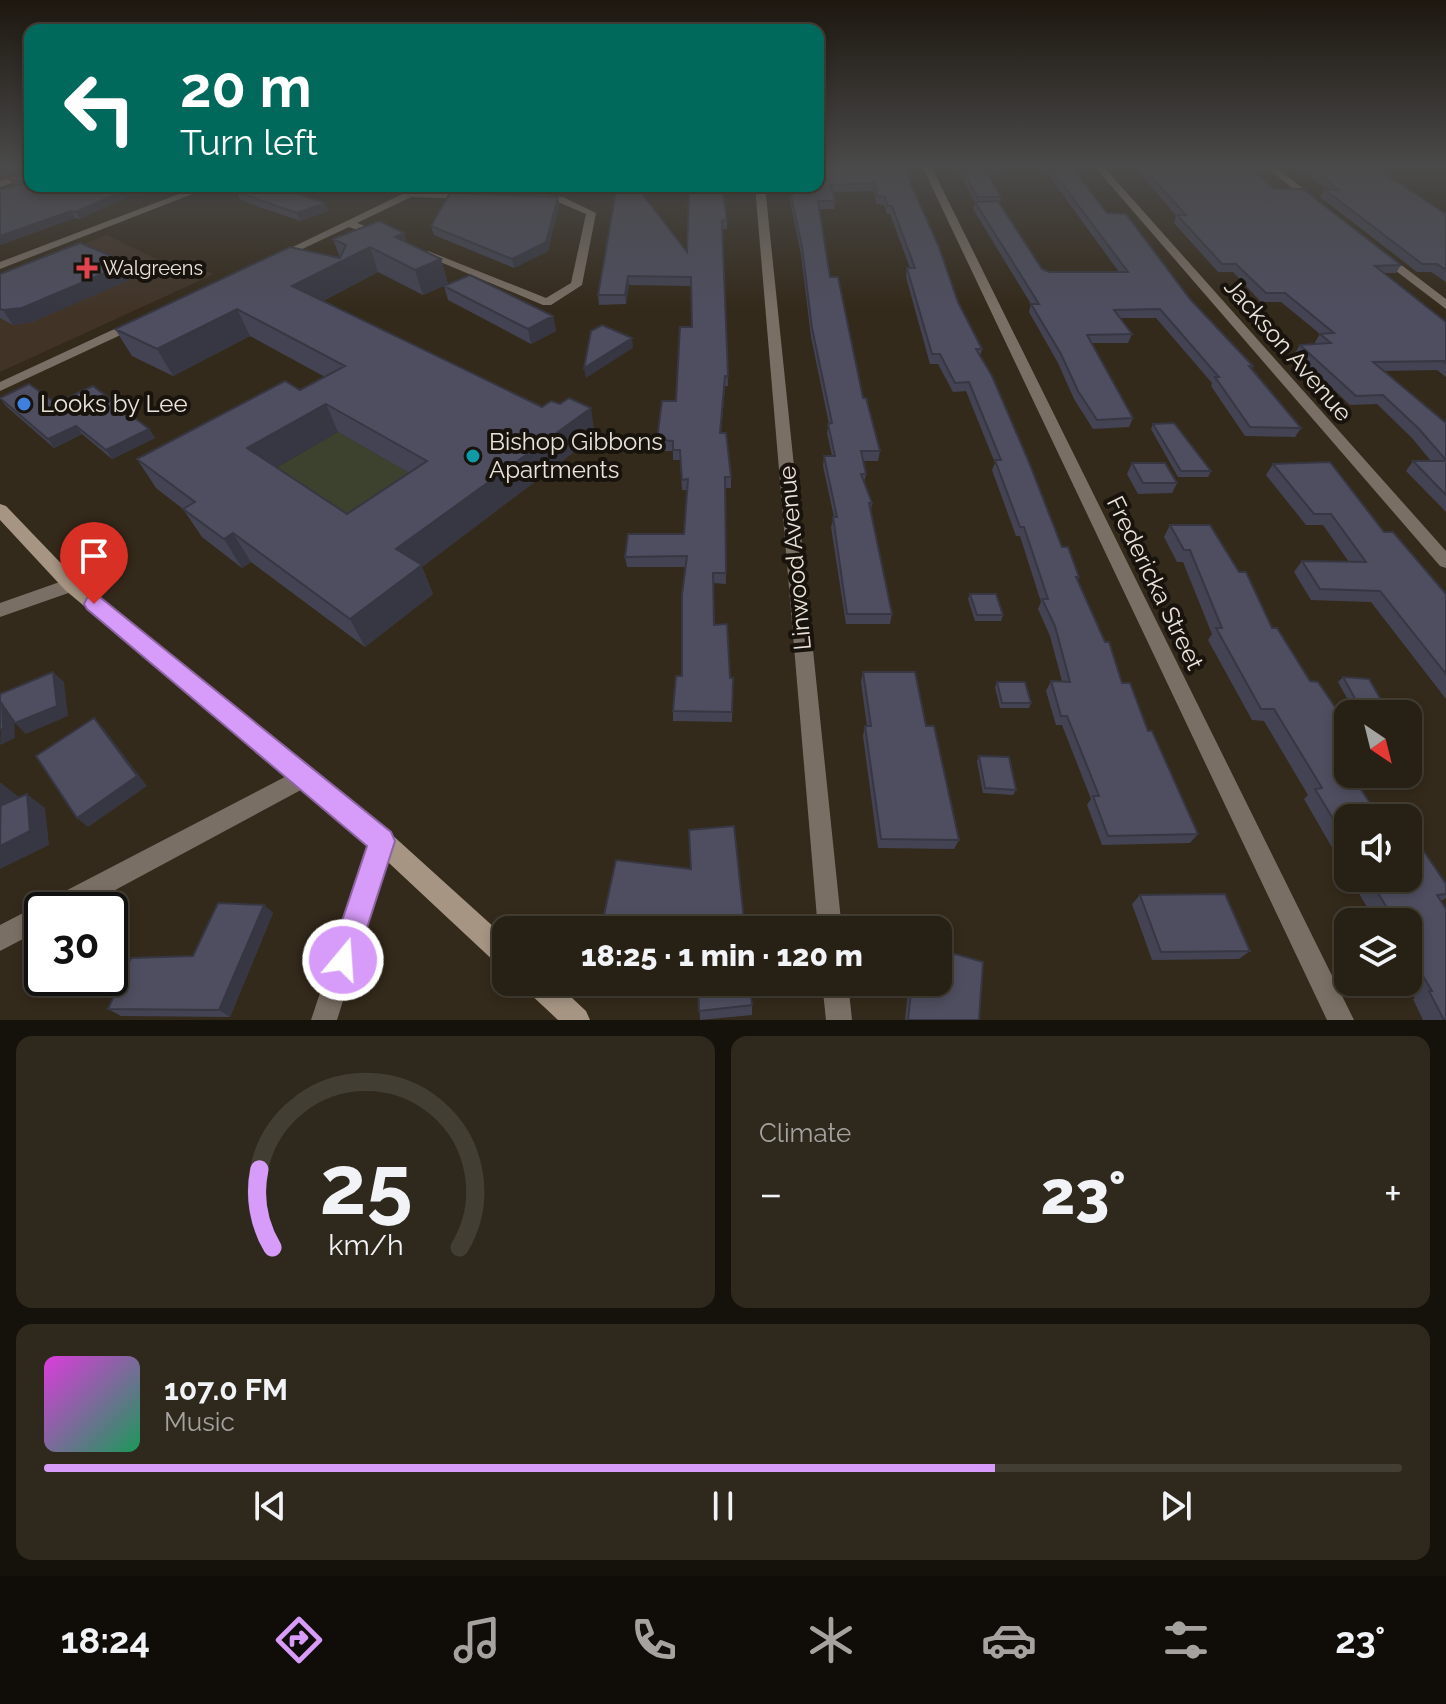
<!DOCTYPE html>
<html lang="en">
<head>
<meta charset="utf-8">
<style>
  :root { --surface:#272014; --page:#2f281d; --text:#f1f3f6; --muted:#a4a3a0; --line:#433e34; --accent:#d79bf9 }
  body { margin:0; font-family:Raleway,sans-serif; background:var(--page); color:var(--text); height:100vh; display:flex; flex-direction:column; font-size:30px; white-space:nowrap }
  * { box-sizing:border-box; margin:0 }
  p { font-size:26px; color:var(--muted) }
  .icon { flex:none; width:44px; height:44px; fill:none; stroke:currentColor; stroke-width:2; stroke-linecap:round; stroke-linejoin:round }
  .map { position:relative; height:1020px; overflow:hidden }
  .panel { display:flex; flex-direction:column; gap:16px; padding:16px; background:#15120b; flex:1 }
  .panel>* { flex:none }
  .top-card { position:absolute; left:24px; top:24px; width:800px; height:168px; border-radius:16px; box-shadow:0 4px 12px #0003,0 0 0 2px var(--line); background:#00695c; color:#fff; overflow:hidden }
  .needle { width:52px; rotate:145deg }
  .controls { position:absolute; left:1334px; top:700px; display:grid; gap:16px }
  .controls a { display:grid; place-items:center; width:88px; height:88px; border-radius:16px; background:var(--surface); box-shadow:0 4px 12px #0003,0 0 0 2px var(--line); font-size:40px }
  .speed { position:absolute; left:24px; top:892px; display:flex; gap:16px; font-size:40px; font-weight:700; text-align:center }
  .speed>* { display:grid; place-content:center; width:104px; height:104px; border-radius:50%; background:var(--surface); box-shadow:0 4px 12px #0003,0 0 0 2px var(--line); line-height:1 }
  .speed .limit { border:4px solid #111; border-radius:12px; background:#fff; color:#111 }
  .pin { position:absolute; display:grid; place-items:center; width:68px; height:68px; color:#fff; margin:-82px -34px; border-radius:50% 50% 50% 0; rotate:-45deg; box-shadow:0 0 8px #0007 }
  .pin .icon { rotate:45deg }
  .me { position:absolute; width:88px; margin:-44px; rotate:18deg; stroke-linejoin:round; filter:drop-shadow(0 0 6px #0008) }
  .turn { display:flex; align-items:center; gap:28px; height:168px; padding:0 24px; font-size:36px }
  .turn .icon { width:104px; height:104px; stroke-width:2.5 }
  .turn b { display:block; font-size:56px; line-height:68px }
  .big { font-size:60px; font-weight:800; line-height:1.1 }
  .panel .tile { flex:1; display:flex; flex-direction:column; justify-content:center; gap:12px; min-width:0; padding:0 28px; border-radius:16px; background:var(--page) }
  .panel .dial { align-items:center; gap:0 }
  .dial svg { height:208px; overflow:visible; fill:none; stroke:var(--line); stroke-width:7; stroke-linecap:round; text-anchor:middle }
  .dial text { fill:var(--text); stroke:none }
  .song { display:flex; align-items:center; gap:24px }
  .cover { width:96px; height:96px; border-radius:12px; background:linear-gradient(135deg,hsl(300 70% 55%),hsl(150 70% 35%)) }
  .played { height:8px; border-radius:4px; background:linear-gradient(90deg,var(--accent) 70%,var(--line) 70%) }
  .keys { display:flex; justify-content:space-around; direction:ltr }
  .heat { display:flex; justify-content:space-between; align-items:center; font-size:44px; direction:ltr }
  .panel .tiles { flex:1; display:grid; gap:16px; grid-template-columns:1fr 1fr }
  .tile:last-child { grid-column:span 2 }
  .trip { position:absolute; left:492px; top:916px; width:460px; height:80px; border-radius:16px; background:var(--surface); box-shadow:0 4px 12px #0003,0 0 0 2px var(--line); font-weight:800; line-height:80px; text-align:center }
  .tab-bar { display:flex; height:128px; justify-content:space-around; align-items:center; background:#100d08; color:var(--muted) }
  .tab-bar .icon { width:56px; height:56px }
  .tab-bar .selected { color:var(--accent) }
  .tab-bar b { font-size:36px; color:var(--text) }
  .map>svg:first-child { display:block }
  .commercial { fill:#413427 }
  .green { fill:#3c422d }
  .lines { fill:none; stroke-linecap:round; stroke-linejoin:round }
  .street { fill:#7a6f64; fill-rule:evenodd }
  .secondary { fill:#a69583; fill-rule:evenodd }
  .wall { fill:#434353; fill-rule:evenodd }
  .shaded-wall { fill:#373743 }
  .building { fill:#4e4e60; stroke:#373743; stroke-width:2; fill-rule:evenodd }
  .route { fill:#d79bf9; stroke:#8c65a2; stroke-width:2 }
  .health-dot { fill:#e0444e; stroke:#18130d; stroke-width:3 }
  .shop-dot { fill:#3f7fe0; stroke:#18130d; stroke-width:3 }
  .culture-dot { fill:#0f9aa8; stroke:#18130d; stroke-width:3 }
  .labels { text-anchor:middle; stroke-width:8; stroke-linejoin:round; paint-order:stroke }
  .far-poi-label { font-size:20px; fill:#eae3da; stroke:#18130d; text-anchor:start }
  .street-label { font-size:24px; fill:#eae3da; stroke:#18130d }
  .poi-label { font-size:24px; fill:#eae3da; stroke:#18130d; text-anchor:start }
</style>
</head>
<body>
<div class="map">
<svg width="1446" height="1020" viewBox="0 0 1446 1020">
  <rect width="100%" height="100%" fill="#342a1b"/>
  <!-- commercial -->
  <path class="commercial" d="M107,235L166,264L190,265L214,274L0,372V276Z"/>
  <!-- green -->
  <path class="green" d="M338,432L437,489L360,543L262,476Z"/>
  <g class="lines">
    <!-- street -->
    <path class="street" d="M922,166H931L1354,1020H1327Z
      M1094,166H1103L1446,551V568L1440,566Z
      M1265,166H1275L1320,202L1312,204Z
      M30,171V177L0,187V181Z
      M200,186H213L0,269V262Z
      M755,186H765L842,930H818Z
      M415,188H421L422,192L468,193L473,196L468,199L411,197L357,223L384,233V237H376L349,227L281,259L272,257Z
      M539,195L563,197L596,213L582,285L551,305H543L419,253L428,251L546,298L571,283L586,214L558,202L536,200V196Z
      M1379,254H1387L1446,299V309L1379,258Z
      M136,319L142,323L140,326L0,391V382Z
      M71,578L77,580L80,585L77,590L0,617V603Z
      M304,767L312,770L315,777L312,784L78,910H42V929L0,951V925Z
      M382,830L390,833L393,841L337,1020H311L371,841L374,833Z
      M822,982H848L852,1020H826Z"/>
    <!-- secondary -->
    <path class="secondary" d="M0,504L6,506L77,580L390,833L506,938V968L497,964L374,849L65,590L0,520Z
      M523,982H555L586,1011L590,1020H558L527,991Z"/>
  </g>
  <!-- wall -->
  <path class="wall" d="M0,166H30V186H165L138,196L134,194L80,219L75,218L0,245V190L14,186L9,179L29,172L28,170L0,178Z
    M903,166L958,302L982,349L980,356L1062,547L1079,577L1078,580L1122,683L1148,731L1198,834L1190,843L1102,845L1087,805L1091,799L1062,725H1056L1046,691L1051,681H1062L1050,636L1038,609L1041,602L1020,536H1016L992,470L995,463L966,391L953,392L938,364H930L906,277L907,268H910L890,214H887L884,205L876,204L874,191L832,192L835,201L834,209H819L830,277L863,398L880,451L878,461H863L866,474L864,483L872,503L871,510L892,614L890,624H846L831,527L834,517L823,466L824,456H832L827,433L829,424L811,337L801,255L787,186H818Z
    M956,166H1000V168L999,175H988L1001,197L1000,204L1042,269L1049,272H1119L1042,166H1071L1107,213L1253,366L1252,368L1301,428L1295,437L1245,436L1211,386L1212,383L1156,318H1120L1132,334L1128,343H1092L1133,418L1129,427L1093,429L1074,399L1058,363L1029,312L1031,304L973,209L975,203Z
    M1130,166H1247L1274,189L1401,265L1396,273H1384L1446,322V377L1437,370L1383,371L1446,423V512L1406,471L1413,461H1431L1412,438L1377,404L1350,405L1295,353L1300,345L1316,344L1315,342L1320,334L1281,302H1261L1233,272H1218L1174,223L1176,216L1152,187Z
    M1296,166H1373L1446,214V282L1431,272H1417L1320,197L1324,189H1326Z
    M488,186H564L562,194L489,191Z
    M617,186L687,252L693,190L727,220V229H722L728,386H725L721,433L731,477V488H725L726,584L713,583L714,625L730,678H733L732,722L673,721V711L682,676L686,567H627L625,557L684,534L688,490H682L680,460H673V451H658L657,440L676,401L692,327L691,286L629,285L626,304L599,305L598,295Z
    M237,192L328,211L300,221L240,200Z
    M558,197L559,206L548,251L514,268L434,235L431,226Z
    M333,239L407,242L441,259L448,284L423,295L378,272L323,301L595,436L422,567L433,594L365,647L251,562L242,568L202,537L183,509L156,488L137,459L300,390L325,377L250,336L173,376L132,356L115,329L340,258ZM338,432L409,473L347,514L276,467Z
    M128,263L136,277L32,322L13,325L0,318V274Z
    M444,286L553,316L556,331L531,344L448,300Z
    M0,398L56,403L149,429L155,438L112,459L82,434L54,448L6,406Z
    M1153,424L1211,471L1208,477H1178L1151,429Z
    M1132,463L1177,483L1172,493L1138,494L1127,474Z
    M1273,464L1384,532L1446,594V699L1371,602L1311,600L1294,572L1302,561L1349,562L1323,525H1306L1266,475Z
    M1170,525L1272,628L1348,774H1377L1367,783H1357L1348,818V875L1304,799L1308,795L1264,721L1252,720L1208,640L1212,634L1183,562H1177L1164,537Z
    M970,594L1003,615L1001,621H975L968,599Z
    M863,672L926,726L959,840L954,849L878,848L863,736L865,726H867L861,682Z
    M1343,677L1384,705L1379,710L1353,709L1338,682Z
    M997,682L1031,703L1029,708H1000L995,687Z
    M979,756L1016,790L1013,795L983,793L977,761Z
    M1350,878H1408L1446,884V898L1441,901L1446,1020H1423L1413,999L1415,998L1406,982H1408V922H1373L1375,921Z
    M1140,895L1250,951L1239,959L1152,960L1132,904Z
    M264,905L273,913L230,1017L121,1016L108,1009L193,956Z
    M604,915L745,930H635L607,926Z
    M698,982L752,1005V1015L700,1020Z
    M909,982H938L979,1020H905Z"/>
  <!-- shaded-wall -->
  <path class="shaded-wall" d="M14,166H30V169L0,178V170Z
    M144,186H165L138,196L135,189Z
    M130,188L134,194L80,219L76,212Z
    M558,197L559,206L548,251L514,268L512,259Z
    M325,203L328,211L300,221L297,213Z
    M71,211L75,218L0,245V236Z
    M404,233L411,258L395,237Z
    M370,247L378,272L302,312L292,286Z
    M441,259L448,284L423,295L415,270Z
    M128,263L136,277L32,322L13,325L3,310Z
    M628,276L629,285L626,304L625,295Z
    M237,309L250,336L173,376L157,349Z
    M553,316L556,331L531,344L528,329Z
    M632,338L633,348L586,378L584,368Z
    M725,376V386L720,443V433Z
    M326,404L338,432L262,476L247,448Z
    M591,408L595,436L422,567L433,594L365,647L350,619L396,549Z
    M76,426L82,434L54,448L48,439Z
    M149,429L155,438L112,459L106,450Z
    M233,533L251,562L242,568L224,539Z
    M53,672L64,682L68,716L26,734L15,723Z
    M2,704L14,714L15,738L0,745Z
    M94,718L104,729L147,786L88,827L77,818Z
    M1,783L20,798L2,805Z
    M27,794L45,808L49,845L0,869V846Z
    M264,905L273,913L230,1017L219,1010Z"/>
  <!-- building -->
  <path class="building" d="M0,166H14L0,170Z
    M28,166H30V186H144L135,189L130,188L76,212L71,211L0,236V190L24,183L9,179L29,172Z
    M818,166H903L939,247L958,302L982,349H976L992,376L1028,460L1062,547H1068L1079,577H1076L1105,642H1109L1122,683H1130L1148,731H1152L1198,834L1108,836L1093,796H1099L1067,716H1061L1051,681L1070,682L1055,626L1042,599H1048L1024,527H1020L995,460H1001L969,382L955,383L940,354H932L907,268H915L892,206H888L885,197L877,196L875,183L830,185L835,201H818L830,277H838L863,398H866L880,451H861L866,474H861L872,503H869L892,614H847L833,517H837L824,456H835L828,424L832,423L812,328L802,247L789,186H818Z
    M961,166H1000V168H984L1001,197H977Z
    M1049,166H1071L1107,213L1126,214L1190,299L1253,366H1249L1301,428L1250,427L1215,377H1219L1160,309L1114,310L1132,334L1087,335L1133,418L1097,420L1078,391L1061,354L1031,304H1039L975,202L998,201L1042,269L1049,272H1128Z
    M1140,166H1247L1274,189H1303L1401,265L1375,266L1446,322V363L1444,361L1373,362L1446,423V460L1419,429L1383,395L1356,396L1300,345L1331,343L1320,334L1334,333L1285,293H1266L1236,264H1222L1177,215H1186L1154,180Z
    M1309,166H1373L1446,214V270L1437,264H1422L1324,189L1339,190Z
    M239,186H275L325,203L297,213L237,192Z
    M617,186H636L687,252L689,190H693V186H722L727,220L722,221L728,376H725L720,433H726L731,477H725L726,573H713L714,625L727,624L730,678H733L732,712L673,711L676,676H682V595L687,556L625,557L628,534H684L688,479L682,480L680,450H673V441L657,440L662,401H676L680,327H692L691,277L628,276L625,295H598Z
    M450,193L558,197L546,242L512,259L431,226Z
    M379,221L404,233L395,237L441,259L415,270L370,247L292,286L542,407L551,401L560,404L569,398L591,408L396,549L422,565L350,619L233,533L224,539L183,509L195,502L137,459L285,381L300,390L345,366L237,309L157,349L115,329L290,247L340,258L346,245L333,239ZM326,404L427,461L347,514L247,448Z
    M80,243L128,263L22,308L3,310L0,309V274Z
    M470,275L553,316L528,329L444,286Z
    M602,325L632,338L584,368L591,331Z
    M29,384L56,403L93,386L149,429L106,450L76,426L48,439L0,398Z
    M1174,423L1211,471H1181L1153,424Z
    M1413,461H1446V495Z
    M1330,462L1384,532H1393L1446,594V674L1380,591L1320,589L1302,561L1366,562L1331,514H1314L1273,464Z
    M1132,463H1165L1177,483H1143Z
    M1170,525H1210L1239,572H1246L1272,628H1277L1310,681L1318,682L1348,726V774H1351L1379,817L1400,816L1401,818H1348V843L1315,789L1322,788L1274,709H1261L1216,628H1222L1190,550H1184Z
    M970,594H996L1003,615H977Z
    M53,672L57,706L15,723L2,704L3,728L0,730V694Z
    M863,672H915L926,726H934L959,840L881,839L865,726H871Z
    M1343,677L1369,679L1384,705L1358,704Z
    M997,682H1025L1031,703H1002Z
    M94,718L137,776L77,818L36,756Z
    M979,756L1009,757L1016,790L985,788Z
    M1,783L2,805L27,794L30,831L0,846Z
    M734,826L745,930H695V927L604,915L616,860L691,869L689,830Z
    M1408,828L1446,884V894L1437,895L1446,909V1020H1444L1429,991H1432L1408,951V922H1391L1386,913H1390L1369,878H1408Z
    M1225,894L1250,951L1161,952L1140,895Z
    M218,903L264,905L219,1010L108,1009L131,958L193,956Z
    M938,949L983,962L979,1020H908L912,982H938Z
    M698,982H750L752,1005L699,1011Z"/>
  <!-- sky -->
  <linearGradient id="sky" x2="0" y2="1"><stop stop-color="#1d170f"/><stop offset="0.54" stop-color="#4a4a4a"/><stop offset="1" stop-color="#4a4a4a" stop-opacity="0"/></linearGradient>
  <rect width="1446" height="309" fill="url(#sky)"/>
  <!-- route -->
  <path class="route" d="M94,596L101,598L391,832L395,841L353,971L343,975L333,971L329,960L367,846L87,609L84,604L87,598Z"/>
  <!-- markers -->
  <path class="health-dot" d="M83 256h8v8h8v8h-8v8h-8v-8h-8v-8h8z"/>
  <circle class="shop-dot" cx="24" cy="404" r="8"/>
  <circle class="culture-dot" cx="473" cy="456" r="8"/>
  <g class="labels">
    <!-- far-poi labels -->
    <g class="far-poi-label">
      <text x="103" y="275">Walgreens</text>
    </g>
    <!-- street labels -->
    <g class="street-label">
      <text transform="translate(1288 350) rotate(49)" y="8">Jackson Avenue</text>
      <text transform="translate(795 558) rotate(-95)" y="8">Linwood Avenue</text>
      <text transform="translate(1155 583) rotate(64)" y="8">Fredericka Street</text>
    </g>
    <!-- poi labels -->
    <g class="poi-label">
      <text x="40" y="412">Looks by Lee</text>
      <text x="489" y="450">Bishop Gibbons<tspan x="489" dy="28">Apartments</tspan></text>
    </g>
  </g>
</svg>
<div class="controls">
<a><svg class="needle" viewBox="-14 -14 28 28"><path d="M0-13l5 13h-10z" fill="#e53935"/><path d="M0 13l5-13h-10z" fill="#a4a3a0"/></svg></a>
<a><svg class="icon" aria-label="sound" viewBox="0 0 24 24"><path d="M4 9h4l5-4v14l-5-4H4zM17 9q2 3 0 6"/></svg></a>
<a><svg class="icon" aria-label="layers" viewBox="0 0 24 24"><path d="M12 4l9 5-9 5-9-5zM3 14l9 5 9-5"/></svg></a>
</div>
<div class="speed"><div class="limit">30</div></div>
<div class="pin" style="left:94px;top:604px;background:#d93025"><svg class="icon" aria-label="arrive" viewBox="0 0 24 24"><path d="M6 21V4h12l-3 4 3 4H6"/></svg></div>
<svg class="me" style="left:343px;top:960px" viewBox="-20 -20 40 40"><circle r="17" fill="#d79bf9" stroke="#fff" stroke-width="3"/><path d="M0-11L8 9 0 5-8 9z" fill="#fff"/></svg>
<div class="trip">18:25 · 1 min · 120 m</div>
<div class="top-card">
<div class="turn"><svg class="icon" aria-label="left" viewBox="0 0 24 24"><path d="M17 20v-9H6M10 6l-5 5 5 5"/></svg><div><b>20 m</b>Turn left</div></div>
</div>
</div>
<section class="panel">
<div class="tiles">
<div class="tile dial"><svg viewBox="0 0 100 80">
<path d="M14 69A42 42 0 1 1 86 69"/>
<path d="M14 69A42 42 0 0 1 9 39" stroke="#d79bf9"/>
<text x="50" y="56" font-size="32" font-weight="700">25</text>
<text x="50" y="72" font-size="11">km/h</text>
</svg></div>
<div class="tile"><p>Climate</p>
<div class="heat"><a>−</a><b class="big">23°</b><a>+</a></div>
</div>
<div class="tile">
<div class="song"><i class="cover"></i><div><b>107.0 FM</b><p>Music</p></div></div>
<div class="played"></div>
<div class="keys"><svg class="icon" aria-label="previous" viewBox="0 0 24 24"><path d="M18 5L8 12l10 7zM5 5v14"/></svg><svg class="icon" aria-label="pause" viewBox="0 0 24 24"><path d="M8 5v14M16 5v14"/></svg><svg class="icon" aria-label="next" viewBox="0 0 24 24"><path d="M6 5l10 7-10 7zM19 5v14"/></svg></div>
</div>
</div>
</section>
<nav class="tab-bar">
<b>18:24</b>
<svg class="icon selected" aria-label="directions" viewBox="0 0 24 24"><path d="M12 3l9 9-9 9-9-9zM9 14v-3h6M13 9l2 2-2 2"/></svg>
<svg class="icon" aria-label="music" viewBox="0 0 24 24"><path d="M9 18V5l10-2v13"/><circle cx="6" cy="18" r="3"/><circle cx="16" cy="16" r="3"/></svg>
<svg class="icon" aria-label="phone" viewBox="0 0 24 24"><path d="M5 4h4l2 5-3 2q2 4 5 5l2-3 5 2v4C11 20 4 13 5 4z"/></svg>
<svg class="icon" aria-label="climate" viewBox="0 0 24 24"><path d="M12 3v18M4 7l16 10M4 17L20 7"/></svg>
<svg class="icon" aria-label="car" viewBox="0 0 24 24"><path d="M5 17H2v-5l4-1 3-4h7l3 4 3 1v5h-3M9 17h6M6 11h13"/><circle cx="7" cy="17" r="2"/><circle cx="17" cy="17" r="2"/></svg>
<svg class="icon" aria-label="filters" viewBox="0 0 24 24"><path d="M4 7h16M4 17h16"/><circle cx="9" cy="7" r="2"/><circle cx="15" cy="17" r="2"/></svg>
<b>23°</b>
</nav>
</body>
</html>
